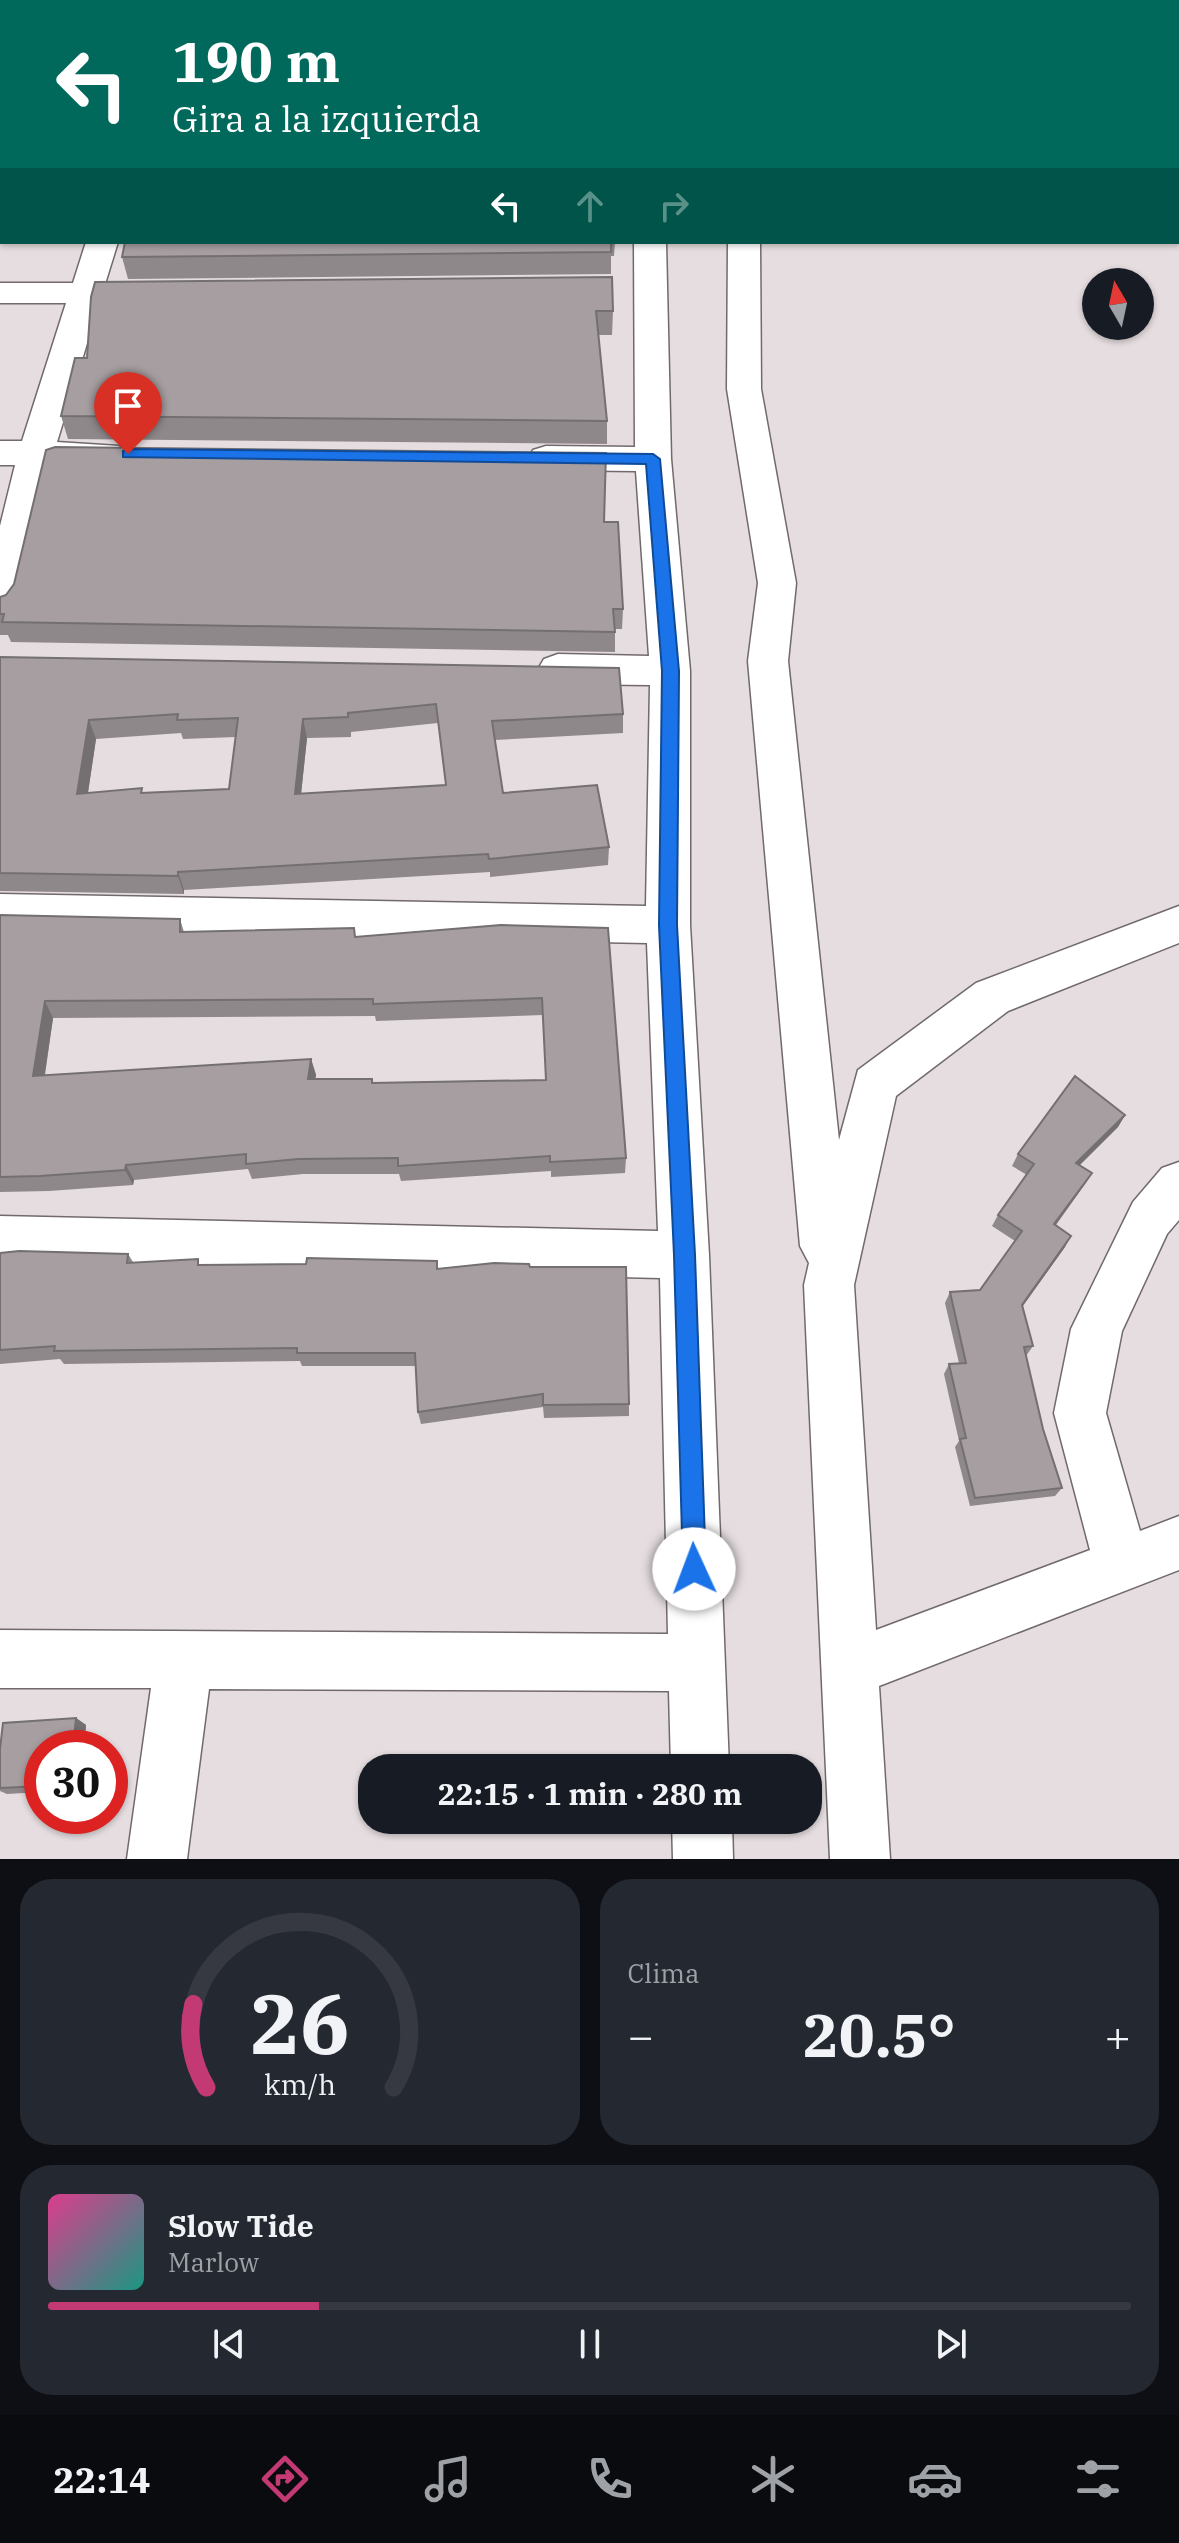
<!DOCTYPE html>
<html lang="es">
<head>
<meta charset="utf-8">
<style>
  :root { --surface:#171b24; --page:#242831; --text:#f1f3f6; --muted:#9ea1a6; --line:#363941; --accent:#c23973 }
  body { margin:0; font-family:"IBM Plex Serif",serif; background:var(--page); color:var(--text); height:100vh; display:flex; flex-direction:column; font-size:30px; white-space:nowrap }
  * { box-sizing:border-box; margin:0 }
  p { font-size:26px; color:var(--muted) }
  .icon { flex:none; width:44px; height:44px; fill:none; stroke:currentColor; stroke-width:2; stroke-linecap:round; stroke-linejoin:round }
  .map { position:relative; height:1859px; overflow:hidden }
  .sheet { display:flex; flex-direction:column; gap:20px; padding:20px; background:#0d0f14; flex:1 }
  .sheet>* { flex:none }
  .guide { position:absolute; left:0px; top:0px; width:1180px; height:244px; box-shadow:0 2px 6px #0004; background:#00695c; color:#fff; overflow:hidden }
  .needle { width:52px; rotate:351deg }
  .controls { position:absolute; left:1082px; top:268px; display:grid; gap:16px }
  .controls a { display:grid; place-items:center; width:72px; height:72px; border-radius:50%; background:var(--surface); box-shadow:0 2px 6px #0004; font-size:40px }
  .speed { position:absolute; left:24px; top:1730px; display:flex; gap:16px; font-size:40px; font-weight:700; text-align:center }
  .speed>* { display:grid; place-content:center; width:104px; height:104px; border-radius:50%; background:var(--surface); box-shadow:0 2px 6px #0004; line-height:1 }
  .speed .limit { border:12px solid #d22; background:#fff; color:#111 }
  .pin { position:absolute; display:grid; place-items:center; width:68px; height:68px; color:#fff; margin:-82px -34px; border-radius:50% 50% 50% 0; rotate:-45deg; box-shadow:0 0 8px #0007 }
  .pin .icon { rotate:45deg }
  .me { position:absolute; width:88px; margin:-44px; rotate:358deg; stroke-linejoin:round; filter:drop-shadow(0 0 6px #0008) }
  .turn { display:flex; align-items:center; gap:28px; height:168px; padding:0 40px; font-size:36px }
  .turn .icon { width:104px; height:104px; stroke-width:2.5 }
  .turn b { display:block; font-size:56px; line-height:68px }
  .lanes { display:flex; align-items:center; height:76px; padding:0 40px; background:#0003; justify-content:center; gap:40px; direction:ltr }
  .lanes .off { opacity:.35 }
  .big { font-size:60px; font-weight:700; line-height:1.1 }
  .sheet .card { flex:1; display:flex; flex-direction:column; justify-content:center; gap:12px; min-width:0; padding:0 28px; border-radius:32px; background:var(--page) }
  .sheet .dial { align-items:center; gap:0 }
  .dial svg { height:208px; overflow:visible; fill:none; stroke:var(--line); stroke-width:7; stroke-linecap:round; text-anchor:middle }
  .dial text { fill:var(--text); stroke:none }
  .song { display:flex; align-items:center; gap:24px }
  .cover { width:96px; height:96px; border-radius:12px; background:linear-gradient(135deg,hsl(330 70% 55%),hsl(170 70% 35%)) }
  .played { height:8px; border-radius:4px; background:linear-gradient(90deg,var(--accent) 25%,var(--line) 25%) }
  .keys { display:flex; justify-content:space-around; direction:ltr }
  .heat { display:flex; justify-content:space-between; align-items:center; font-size:44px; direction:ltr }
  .sheet .tiles { flex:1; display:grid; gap:20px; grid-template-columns:1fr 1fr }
  .card:last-child { grid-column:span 2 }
  .trip { position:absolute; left:358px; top:1754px; width:464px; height:80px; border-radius:32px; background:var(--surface); box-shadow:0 2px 6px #0004; font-weight:700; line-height:80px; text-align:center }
  .tabs { display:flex; height:128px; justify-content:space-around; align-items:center; background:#090b0e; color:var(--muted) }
  .tabs .icon { width:56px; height:56px }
  .tabs .active { color:var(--accent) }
  .tabs b { font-size:36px; color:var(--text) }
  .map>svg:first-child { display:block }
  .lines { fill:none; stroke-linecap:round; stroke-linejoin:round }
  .street-casing { stroke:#71696b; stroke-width:3 }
  .street { fill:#fff; fill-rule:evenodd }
  .wall { fill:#8f888a; fill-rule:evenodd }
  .shaded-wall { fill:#746f70 }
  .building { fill:#a69ea0; stroke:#746f70; stroke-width:2; fill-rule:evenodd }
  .route { fill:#1a73e8; stroke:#114b97; stroke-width:2 }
</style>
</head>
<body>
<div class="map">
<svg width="1179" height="1859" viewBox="0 0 1179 1859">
  <rect width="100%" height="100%" fill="#e5dddf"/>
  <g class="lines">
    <!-- street casing -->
    <g class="street-casing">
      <path id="street" d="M0,0H290L2,2L0,10Z
        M605,0H638L640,2H607Z
        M703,0H731V2H703Z
        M0,105H2V123H0Z
        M86,242H118L105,284L162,287L166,294L162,301L99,304L57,442L119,446L124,454L119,462L106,466L51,465L19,603L13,613L0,617V526L15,465H0V441H22L66,303H0V283H73Z
        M634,242H666L671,459L690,671V925L709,1255L729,1768H671L669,1691L209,1689L187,1859H127L151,1688H0V1630L668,1634L660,1278L0,1262V1216L658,1231L647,943L0,930V894L646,906L650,685L558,684L544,679L538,669L544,659L558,654L649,656L636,471L546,470L533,466L528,458L533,450L546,446L635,447Z
        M728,242H760L761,389L796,583L788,661L839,1140L858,1070L976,983L1179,906V943L1008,1011L896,1096L854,1285L876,1630L1090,1550L1054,1413L1071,1329L1133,1202L1162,1168L1179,1162V1220L1167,1234L1122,1331L1106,1413L1140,1531L1179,1516V1570L879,1686L890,1859H830L804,1285L809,1263L800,1246L748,661L758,583L727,389Z
        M672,1820H732L733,1859H673Z"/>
    </g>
    <!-- street -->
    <use href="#street" class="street"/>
  </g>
  <!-- wall -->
  <path class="wall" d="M125,242H615L614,256H611V274L128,279L122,257Z
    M91,297L613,311L612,335H598L607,421V444L68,439L61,416L87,358Z
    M604,522L623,609L622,629H615V652L11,642L8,635H0V597Z
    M0,657L623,714V733L495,740L503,793L609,847L608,865L490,877V872L184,890V894L0,891ZM438,723L446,785L301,794L307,738L351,737V732ZM181,733L183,739L236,737L229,789L143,793H88L96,739Z
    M0,915L180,919L184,932L356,937L608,928L626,1158L625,1173L551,1177V1171L401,1181L399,1174H303L252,1179L248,1169L134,1180L133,1185L49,1191L0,1192ZM543,1015L546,1080L373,1083L315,1079L316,1075L311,1059L45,1075L53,1018L375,1016L376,1021Z
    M1125,1115L1118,1127L1079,1165L1092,1173L1085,1184L1056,1225L1065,1247L1023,1306L1033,1346L1026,1356L1043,1429L1062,1488L1055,1496L970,1506L955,1447L959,1441L944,1374L949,1364L959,1363L945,1303L950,1292L980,1290L1015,1241L992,1226L998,1215L1027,1175L1012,1166L1018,1154Z
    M0,1253L128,1254L133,1262L202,1265L439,1268L530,1267L629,1404V1416L544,1418L543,1407L421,1424L418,1412L416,1366H302L300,1361L64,1364L60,1359L0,1364Z
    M76,1718L86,1725L84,1748H42V1792L7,1794L0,1791V1749Z"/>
  <!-- shaded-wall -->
  <path class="shaded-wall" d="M303,719L307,738L299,813L295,794Z
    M89,720L96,739L85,812L77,794Z
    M178,872L184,890V894L178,876Z
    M45,1001L53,1018L42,1092L33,1076Z
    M311,1059L316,1075L313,1095L308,1079Z
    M1125,1115L1118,1127L1070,1175L1076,1163Z
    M126,1165L134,1180L133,1185L125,1170Z
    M1092,1173L1085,1184L1048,1235L1054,1224Z
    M1071,1236L1065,1247L1016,1315L1022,1305Z
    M76,1718L86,1725L84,1748H73Z"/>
  <!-- building -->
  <path class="building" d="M125,242H611V252L122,257Z
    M612,277L613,311H596L607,421L61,416L75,358H87L91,297L95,282Z
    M55,447L606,453L604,522H618L623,609H613L615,632L2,622L4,614H0V597L6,595L14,584L46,450Z
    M0,657L619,668L623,714L492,721L503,793L597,785L609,847L489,859L488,854L178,872V876L0,873ZM436,704L446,785L295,794L303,719L348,717V713ZM178,714L177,720L238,718L229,789L141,793L142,788L77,794L89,720Z
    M0,915L180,919V932L354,928L355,937L501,925L608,928L626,1158L550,1162V1156L398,1166V1158L298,1159L246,1164V1154L126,1165L125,1170L40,1176L0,1177ZM542,998L546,1080L372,1083V1079H308L311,1059L33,1076L45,1001L373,999V1004Z
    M1075,1076L1125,1115L1076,1163L1092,1173L1054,1224L1071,1236L1022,1305L1033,1346L1024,1347L1043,1429L1062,1488L975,1498L960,1439L966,1438L949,1364L966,1363L950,1292L980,1290L1022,1231L998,1215L1034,1164L1018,1154Z
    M19,1251L128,1254L127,1263L198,1259V1265L306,1264L307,1258L437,1261V1269L494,1263L529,1264L530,1267H626L629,1404L543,1405V1394L418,1412L415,1353H297V1348L54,1351L55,1346L0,1350V1253Z
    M76,1718L73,1748H42V1786L0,1788V1749L3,1723Z"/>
  <!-- route -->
  <path class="route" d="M128,449L653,454L660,459L679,671L677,925L695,1255L706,1569L703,1577L694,1580L686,1577L683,1569L674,1255L659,925L662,671L646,464L123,457V451Z"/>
</svg>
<div class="controls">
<a><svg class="needle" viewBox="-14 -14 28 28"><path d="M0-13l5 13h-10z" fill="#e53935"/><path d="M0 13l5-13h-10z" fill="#9ea1a6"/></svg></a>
</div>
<div class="speed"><div class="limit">30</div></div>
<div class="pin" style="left:128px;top:454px;background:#d93025"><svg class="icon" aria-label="arrive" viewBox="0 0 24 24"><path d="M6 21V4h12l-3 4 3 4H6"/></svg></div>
<svg class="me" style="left:694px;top:1569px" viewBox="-20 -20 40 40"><circle r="19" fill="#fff"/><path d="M0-13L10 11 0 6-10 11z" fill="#1a73e8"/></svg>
<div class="trip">22:15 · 1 min · 280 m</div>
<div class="guide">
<div class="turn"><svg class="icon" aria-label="left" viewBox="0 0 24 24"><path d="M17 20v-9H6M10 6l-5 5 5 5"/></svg><div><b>190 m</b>Gira a la izquierda</div></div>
<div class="lanes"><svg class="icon" aria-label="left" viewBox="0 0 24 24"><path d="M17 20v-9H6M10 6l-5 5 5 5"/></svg><svg class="icon off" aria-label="ahead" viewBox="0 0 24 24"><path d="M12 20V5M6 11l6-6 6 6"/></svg><svg class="icon off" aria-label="right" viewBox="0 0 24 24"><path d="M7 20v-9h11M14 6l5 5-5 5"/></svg></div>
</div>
</div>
<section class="sheet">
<div class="tiles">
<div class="card dial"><svg viewBox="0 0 100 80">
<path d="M14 69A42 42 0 1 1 86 69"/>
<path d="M14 69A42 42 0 0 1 9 37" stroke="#c23973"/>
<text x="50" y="56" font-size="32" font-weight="700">26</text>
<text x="50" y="72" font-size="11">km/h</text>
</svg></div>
<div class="card"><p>Clima</p>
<div class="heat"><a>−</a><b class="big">20.5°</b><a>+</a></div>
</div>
<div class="card">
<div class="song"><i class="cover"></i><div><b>Slow Tide</b><p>Marlow</p></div></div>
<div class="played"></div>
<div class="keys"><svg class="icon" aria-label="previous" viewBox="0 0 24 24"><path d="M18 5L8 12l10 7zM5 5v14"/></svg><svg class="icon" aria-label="pause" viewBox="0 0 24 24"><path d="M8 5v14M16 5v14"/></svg><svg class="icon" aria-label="next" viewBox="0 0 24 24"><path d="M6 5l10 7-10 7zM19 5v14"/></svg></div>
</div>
</div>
</section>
<nav class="tabs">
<b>22:14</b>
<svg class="icon active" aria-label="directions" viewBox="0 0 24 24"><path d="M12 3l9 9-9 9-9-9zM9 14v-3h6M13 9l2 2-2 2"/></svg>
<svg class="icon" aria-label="music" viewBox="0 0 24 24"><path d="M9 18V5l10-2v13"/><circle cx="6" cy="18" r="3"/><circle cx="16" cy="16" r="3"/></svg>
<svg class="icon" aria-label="phone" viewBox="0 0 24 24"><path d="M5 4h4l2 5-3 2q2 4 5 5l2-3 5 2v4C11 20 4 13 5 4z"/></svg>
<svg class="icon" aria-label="climate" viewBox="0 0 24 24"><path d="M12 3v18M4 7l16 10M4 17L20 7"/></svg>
<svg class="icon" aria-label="car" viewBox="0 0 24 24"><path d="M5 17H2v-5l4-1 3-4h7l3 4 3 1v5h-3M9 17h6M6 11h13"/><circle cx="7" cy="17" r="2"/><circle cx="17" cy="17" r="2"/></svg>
<svg class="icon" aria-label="filters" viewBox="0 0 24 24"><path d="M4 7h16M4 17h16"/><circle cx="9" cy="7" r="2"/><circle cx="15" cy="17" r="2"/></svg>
</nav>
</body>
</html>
